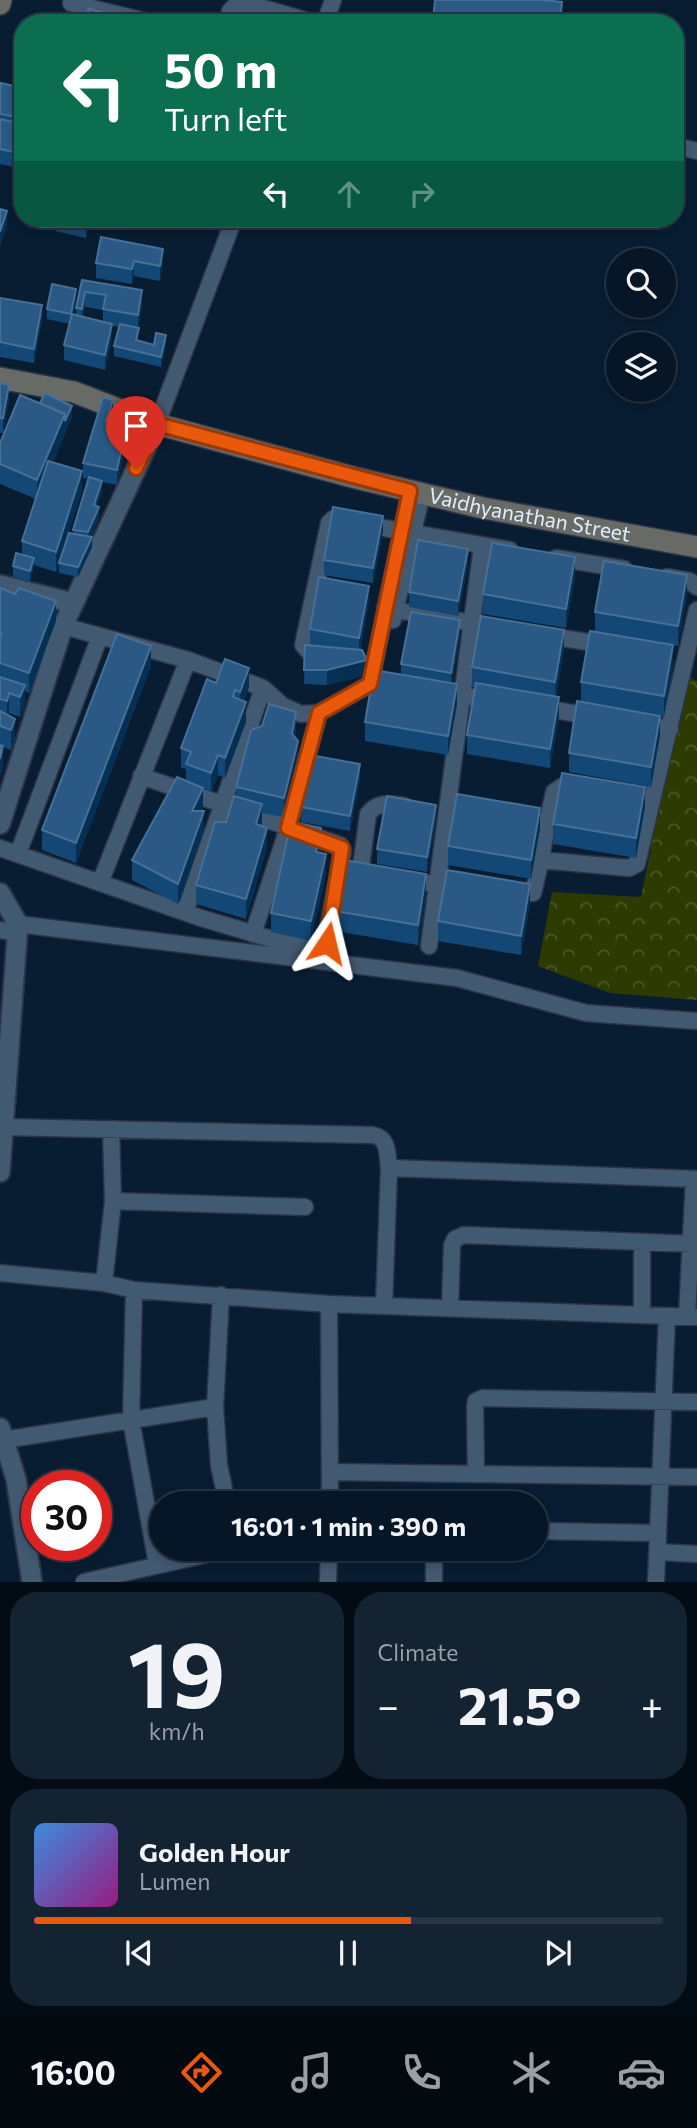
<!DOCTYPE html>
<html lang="en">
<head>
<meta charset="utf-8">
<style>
  :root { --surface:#061626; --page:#142332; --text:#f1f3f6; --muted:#989fa7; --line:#273543; --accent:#ea580c }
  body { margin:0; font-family:Commissioner,sans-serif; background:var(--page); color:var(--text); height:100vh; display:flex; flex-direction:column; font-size:26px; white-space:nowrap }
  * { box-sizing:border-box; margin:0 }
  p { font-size:23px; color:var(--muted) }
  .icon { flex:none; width:38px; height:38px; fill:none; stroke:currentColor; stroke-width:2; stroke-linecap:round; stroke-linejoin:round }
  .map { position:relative; height:1582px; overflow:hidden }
  .details { display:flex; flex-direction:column; gap:10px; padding:10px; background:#030c15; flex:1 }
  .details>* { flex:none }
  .hud { position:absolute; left:14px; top:14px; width:670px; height:214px; border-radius:28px; box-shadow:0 4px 10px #0003,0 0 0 2px var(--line); background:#0b6e4f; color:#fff; overflow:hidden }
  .tools { position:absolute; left:606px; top:248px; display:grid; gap:14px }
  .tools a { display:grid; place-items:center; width:70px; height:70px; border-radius:50%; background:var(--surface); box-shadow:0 4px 10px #0003,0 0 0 2px var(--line); font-size:35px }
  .speed { position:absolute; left:21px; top:1470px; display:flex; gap:14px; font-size:35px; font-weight:700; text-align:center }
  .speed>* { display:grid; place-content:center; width:91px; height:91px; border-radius:50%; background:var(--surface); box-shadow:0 4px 10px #0003,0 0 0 2px var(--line); line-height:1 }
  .speed .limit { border:10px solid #d22; background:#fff; color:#111 }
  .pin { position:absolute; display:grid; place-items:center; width:60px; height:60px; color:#fff; margin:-72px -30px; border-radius:50% 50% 50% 0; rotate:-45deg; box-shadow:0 0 7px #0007 }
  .pin .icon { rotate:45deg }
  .me { position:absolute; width:77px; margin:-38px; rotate:10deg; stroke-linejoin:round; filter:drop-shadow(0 0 5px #0008) }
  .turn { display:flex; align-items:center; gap:24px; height:147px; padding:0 35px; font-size:32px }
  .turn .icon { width:91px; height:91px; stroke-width:2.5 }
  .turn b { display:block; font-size:49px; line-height:60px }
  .lanes { display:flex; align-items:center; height:66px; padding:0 35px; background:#0003; justify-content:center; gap:35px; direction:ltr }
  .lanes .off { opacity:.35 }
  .big { font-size:52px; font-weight:700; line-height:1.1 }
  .details .card { flex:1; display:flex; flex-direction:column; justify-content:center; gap:10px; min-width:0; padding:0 24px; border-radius:28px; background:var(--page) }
  .details .dial { align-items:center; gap:0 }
  .dial b { font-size:91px; line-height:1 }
  .song { display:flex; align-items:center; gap:21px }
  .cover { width:84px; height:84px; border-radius:10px; background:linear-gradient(135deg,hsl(210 70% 55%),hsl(310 70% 35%)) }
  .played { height:7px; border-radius:4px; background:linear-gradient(90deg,var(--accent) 60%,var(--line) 60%) }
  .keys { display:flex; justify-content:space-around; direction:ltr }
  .heat { display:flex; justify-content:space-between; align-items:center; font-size:38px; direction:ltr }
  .details .tiles { flex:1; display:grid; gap:10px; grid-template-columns:1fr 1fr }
  .card:last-child { grid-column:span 2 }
  .trip { position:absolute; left:149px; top:1491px; width:399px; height:70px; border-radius:35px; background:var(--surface); box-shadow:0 4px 10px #0003,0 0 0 2px var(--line); font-weight:700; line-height:70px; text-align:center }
  .menu { display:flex; height:112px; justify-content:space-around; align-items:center; background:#02090f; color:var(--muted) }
  .menu .icon { width:49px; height:49px }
  .menu .selected { color:var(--accent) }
  .menu b { font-size:32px; color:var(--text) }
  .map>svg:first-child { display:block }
  .forest { fill:url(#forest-crowns) }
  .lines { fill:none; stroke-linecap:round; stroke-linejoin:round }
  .minor-casing { stroke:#2d3446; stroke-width:19 }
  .tertiary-casing { stroke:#2d3446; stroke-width:23 }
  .secondary-casing { stroke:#2d3446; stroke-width:24 }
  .minor { stroke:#425972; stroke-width:16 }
  .tertiary { stroke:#425972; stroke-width:19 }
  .secondary { stroke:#686a66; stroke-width:21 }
  .wall { fill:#134775; fill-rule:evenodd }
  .shaded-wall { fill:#062f54 }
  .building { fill:#295984; stroke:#467096; stroke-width:2 }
  .route-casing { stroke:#983908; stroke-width:18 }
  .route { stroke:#ea580c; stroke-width:12 }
  .labels { text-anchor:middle; stroke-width:7; stroke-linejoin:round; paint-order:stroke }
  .street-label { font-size:21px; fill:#e0edfc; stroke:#021328 }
</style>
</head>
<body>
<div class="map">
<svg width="697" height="1582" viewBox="0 0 697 1582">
  <defs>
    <pattern id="forest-crowns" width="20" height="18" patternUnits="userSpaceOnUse" patternTransform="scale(1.75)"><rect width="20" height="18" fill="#2e3b00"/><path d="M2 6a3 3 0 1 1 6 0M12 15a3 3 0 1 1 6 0" fill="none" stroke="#4c5826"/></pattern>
  </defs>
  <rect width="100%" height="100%" fill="#081d32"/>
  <!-- forest -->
  <path class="forest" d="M686,676L697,681V1000L610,993L538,966L552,892L641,897Z"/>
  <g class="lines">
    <!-- minor casing -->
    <g class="minor-casing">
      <path id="minor" d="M71,3L153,23
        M227,23L230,11L235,6L253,5L315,23
        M325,23L333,0
        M676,146L697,151
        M157,424L234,219
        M556,558L624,569
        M667,577L690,581L697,587
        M385,608L483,625
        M393,620L422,493
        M63,626L188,660L263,688L283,706L301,714L319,713L370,684L391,686
        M543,635L607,645
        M323,655L310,653L303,645L329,523L333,519L510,550
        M370,684L410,491
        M437,692L495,700
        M538,707L595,717
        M641,724L670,729
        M521,820L547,823L541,860
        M547,823L554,792L563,786L580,788
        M0,848L201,918L288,944L324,947L343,851L340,845L141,776
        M18,854L100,636
        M360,875L368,814C378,801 389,804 405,806
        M408,881L465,887
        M100,883L188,660
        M508,892L533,893L541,860L629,868L637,864L697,610
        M185,912L263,688
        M18,924L457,978L586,1013L697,1021
        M0,930L18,933
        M253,934L288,828L319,713
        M429,946L482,546
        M3,1127L373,1135C389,1138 387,1154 389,1168
        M113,1201L305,1207
        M642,1242V1315
        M0,1273L104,1283L134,1290L329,1304L697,1317
        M104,1283L113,1201L111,1129
        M134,1290L131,1420L157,1564
        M329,1304L330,1503
        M384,1306L389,1168L697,1179
        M450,1308L452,1245L455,1239L464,1235L697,1244
        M687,1316L694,1179
        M215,1407L219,1465L227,1503
        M3,1440L215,1407L221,1295
        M330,1472L697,1477
        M476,1474L475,1407L476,1401L483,1398L697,1402
        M536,1531L658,1533
        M434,1549V1582
        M657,1552L697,1554
        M84,1582L230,1549
        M328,1582L329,1549
        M656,1582L667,1316"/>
    </g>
    <!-- tertiary casing -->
    <g class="tertiary-casing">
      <path id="tertiary" d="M0,585L73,603
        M0,824L63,626L157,424
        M0,893L18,924L0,1172
        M0,1428L16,1479L32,1582"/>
    </g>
    <!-- secondary casing -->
    <g class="secondary-casing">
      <g id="secondary">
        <path d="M0,4L1,0"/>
        <path id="s1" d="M0,378L74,392L157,424L356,478L483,508L697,547"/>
      </g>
    </g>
    <!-- minor -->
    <use href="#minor" class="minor"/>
    <!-- tertiary -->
    <use href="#tertiary" class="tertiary"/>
    <!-- secondary -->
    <use href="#secondary" class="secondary"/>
  </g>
  <!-- wall -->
  <path class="wall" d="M435,0L562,23H433Z
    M23,88V169L0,164V90Z
    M55,219H89L86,238L55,231Z
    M163,249V263L160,281L134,276L132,284L96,278V263Z
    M82,280L142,305L138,328V341L154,345H166L161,367L114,356V346L119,327L112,326V339L105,370L64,360V345L70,324L47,319V309L76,299L73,314L76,315V308ZM85,307L103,310V322L83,317Z
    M0,298L42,320L34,363L0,357Z
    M0,383L9,400L3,433H0Z
    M113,415L110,422L134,430V445L132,455L124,453L117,485L102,482V491L97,506L99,517L91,537L92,547L78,577L59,573V563L73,533V530L89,479L83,478V463Z
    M72,417L53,462L82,491L56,572L34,565L30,582L13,577V566L22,554V541L36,499L0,484V443Z
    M383,531L373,583L324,575V560Z
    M468,564L458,616L409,607V592Z
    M575,577L566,628L483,614V594Z
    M0,588L56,621L29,693L25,691V705L20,717L9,713V715L15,738L11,750L3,747V766L0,778Z
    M687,594L678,646L673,645V664L664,716L581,702V682L595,631V612Z
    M369,601L360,650L367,675L327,685L304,684L305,645L324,647L310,644V629Z
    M460,635L452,683L457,704L448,755L365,741V722L401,675V664Z
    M564,649L556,697L559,717L550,768L467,754V735L475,687H472V667Z
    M151,666L76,863L42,850V830Z
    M216,683L249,687L244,702L246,722L225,778L218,775L211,792L203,789V807L202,811L204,830L178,904L132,880V860L186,780V769L181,768V748Z
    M296,731L295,738L298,760L284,817L262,813L261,826L267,847L246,919L196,904V885L226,822L236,796V787Z
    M660,735L651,787L569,772V753Z
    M360,779L350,831L301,822V807Z
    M645,806L636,858L553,844V824Z
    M436,820L427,872L377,864V849Z
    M540,828L531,879L448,865V846Z
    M321,848L320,853L326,873L311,941L271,932V913Z
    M426,893L418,945L335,931V911Z
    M530,904L521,955L438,941V921Z"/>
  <!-- shaded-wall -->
  <path class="shaded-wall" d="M562,2V22L560,23Z
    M7,211V226L0,247V232Z
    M86,219H89L86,238Z
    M163,249V263L160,281V266Z
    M134,261V276L132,284V269Z
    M76,289V299L71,324V314Z
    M142,290V305L138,330V315Z
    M85,292V307L82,324V309Z
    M42,305V320L34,363V349Z
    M112,324V339L105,370V355Z
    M166,335V345L161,367V357Z
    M9,385V400L3,433V418Z
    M113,400V415L106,436V421Z
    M72,406V417L37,499V480L65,414Z
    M134,430V445L132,455V440Z
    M124,438V453L117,485V470Z
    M82,471V491L56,572V552Z
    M102,481V491L94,515V505Z
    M99,507V517L88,542V532Z
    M383,516V531L373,583V568Z
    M92,537V547L78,577V567Z
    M468,549V564L458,616V601Z
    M575,557V577L566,628V609Z
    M34,558V568L30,582V571Z
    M687,575V594L678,646V626Z
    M369,586V601L359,653V638Z
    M56,601V621L29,693V673Z
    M460,620V635L451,687V673Z
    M564,630V649L555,701V682Z
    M673,645V664L664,716V696Z
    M151,646V666L76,863V843Z
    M367,660V675L327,685V670Z
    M249,668V687L240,712V692Z
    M457,684V704L448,755V736Z
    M25,685V705L20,717V697Z
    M9,693V713L7,720V701Z
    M559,697V717L550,768V749Z
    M246,702V722L225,778V758Z
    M296,712V731L292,753V734Z
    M660,716V735L651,787V767Z
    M15,719V738L11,750V730Z
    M298,741V760L284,817V798Z
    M3,746V766L0,778V759Z
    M218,755V775L211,792V773Z
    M360,764V779L350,831V816Z
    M645,787V806L636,858V838Z
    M203,788V807L192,830V811Z
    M262,804V823L256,844V824Z
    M436,805V820L427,872V857Z
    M540,808V828L531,879V860Z
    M204,811V830L178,904V884Z
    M267,828V847L246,919V899Z
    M321,828V848L316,871V852Z
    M326,854V873L311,941V921Z
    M426,874V893L418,945V925Z
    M530,884V904L521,955V936Z"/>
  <!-- building -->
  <path class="building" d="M435,0H543L562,2L560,23H458L433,20Z
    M89,9L129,19L128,23H83Z
    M147,16L166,23H144Z
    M1,83L23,88V118L0,114V90Z
    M0,119L23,124V154L0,149Z
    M0,209L7,211L0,232Z
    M66,219H86V223Z
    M101,237L163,249L160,266L134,261L132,269L96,263Z
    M82,280L142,290L138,315L103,309L106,295L85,292L82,309L76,308Z
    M52,284L76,289L71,314L47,309Z
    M0,298L42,305L34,349L0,342Z
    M72,314L112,324L105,355L64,345Z
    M120,324L139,328L136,340L154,345L156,333L166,335L161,357L114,346Z
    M0,383L9,385L3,418H0Z
    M45,393L72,406L65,421V414L40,403Z
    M20,395L65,414L37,480L0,464V443Z
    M103,397L113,400L106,421L134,430L132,440L124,438L117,470L83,463Z
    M48,461L82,471L56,552L22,541Z
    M89,477L102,481L94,505L99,507L88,532L73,530Z
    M333,507L383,516L373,568L324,560Z
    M69,533L92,537L78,567L59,563Z
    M418,540L468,549L458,601L409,592Z
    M492,543L575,557L566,609L483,594Z
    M16,553L34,558L30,571L13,566Z
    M604,561L687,575L678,626L595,612Z
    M319,577L369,586L359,638L310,629Z
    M0,588L15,594L19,588L56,601L29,673L0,663V638L2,634L0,633Z
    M411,612L460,620L451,673L401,664Z
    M481,616L564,630L555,682L472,667Z
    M590,631L673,645L664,696L581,682Z
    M117,634L151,646L76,843L42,830Z
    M305,645L362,650L367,660L327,670H304Z
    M225,659L249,668L240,692L235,690L233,697L246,702L225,758L218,755L211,773L186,764L191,752L181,748L207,679L216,683Z
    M374,670L457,684L448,736L365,722Z
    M0,677L25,685L20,697L9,693L7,701L0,699Z
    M476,683L559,697L550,749L467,735Z
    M577,701L660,716L651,767L569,753Z
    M269,704L296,712L292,734L298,741L284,798L236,787L251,730L262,726Z
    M0,711L15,719L11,730L0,726Z
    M0,745L3,746L0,759Z
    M310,755L360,764L350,816L301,807Z
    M562,773L645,787L636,838L553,824Z
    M177,777L203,788L192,811H204L178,884L132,860Z
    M457,794L540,808L531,860L448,846Z
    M234,796L262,804L256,824L267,828L246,899L196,885L215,822H226Z
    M387,796L436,805L427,857L377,849Z
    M291,822L321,828L316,852L326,854L311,921L271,913Z
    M344,860L426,874L418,925L335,911Z
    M447,870L530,884L521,936L438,921Z"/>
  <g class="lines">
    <!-- route casing -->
    <g class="route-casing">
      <path id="route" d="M136,468L157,424L410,491L370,684L319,713L288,828L342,848L327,943"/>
    </g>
    <!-- route -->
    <use href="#route" class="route"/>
  </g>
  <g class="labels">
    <!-- street labels -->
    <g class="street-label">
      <text dy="7" stroke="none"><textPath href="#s1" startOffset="548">Vaidhyanathan Street</textPath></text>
    </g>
  </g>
</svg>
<div class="tools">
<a><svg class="icon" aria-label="search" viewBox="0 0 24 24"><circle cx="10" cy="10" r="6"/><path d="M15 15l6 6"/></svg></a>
<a><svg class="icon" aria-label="layers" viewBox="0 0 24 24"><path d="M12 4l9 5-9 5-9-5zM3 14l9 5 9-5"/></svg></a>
</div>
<div class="speed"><div class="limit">30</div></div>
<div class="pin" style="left:136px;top:468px;background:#d93025"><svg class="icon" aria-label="arrive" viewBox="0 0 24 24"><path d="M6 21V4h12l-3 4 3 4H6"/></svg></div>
<svg class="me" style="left:327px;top:943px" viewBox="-20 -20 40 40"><path d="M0-17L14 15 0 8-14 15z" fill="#ea580c" stroke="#fff" stroke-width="4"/></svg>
<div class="trip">16:01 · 1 min · 390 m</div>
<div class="hud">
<div class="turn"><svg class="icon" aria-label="left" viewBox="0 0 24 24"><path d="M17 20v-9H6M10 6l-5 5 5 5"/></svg><div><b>50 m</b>Turn left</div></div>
<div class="lanes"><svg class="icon" aria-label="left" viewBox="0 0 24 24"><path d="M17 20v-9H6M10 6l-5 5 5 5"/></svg><svg class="icon off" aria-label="ahead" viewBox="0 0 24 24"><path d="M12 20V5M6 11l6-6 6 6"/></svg><svg class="icon off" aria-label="right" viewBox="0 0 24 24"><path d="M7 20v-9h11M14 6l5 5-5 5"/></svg></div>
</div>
</div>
<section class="details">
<div class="tiles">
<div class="card dial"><b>19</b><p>km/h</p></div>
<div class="card"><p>Climate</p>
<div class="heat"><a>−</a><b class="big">21.5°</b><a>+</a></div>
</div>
<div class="card">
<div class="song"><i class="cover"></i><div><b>Golden Hour</b><p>Lumen</p></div></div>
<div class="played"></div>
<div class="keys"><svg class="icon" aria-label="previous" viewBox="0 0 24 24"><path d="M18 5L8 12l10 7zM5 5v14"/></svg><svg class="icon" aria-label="pause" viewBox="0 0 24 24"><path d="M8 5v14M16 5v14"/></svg><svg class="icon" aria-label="next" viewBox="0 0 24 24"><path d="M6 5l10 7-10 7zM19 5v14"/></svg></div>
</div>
</div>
</section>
<nav class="menu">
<b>16:00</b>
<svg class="icon selected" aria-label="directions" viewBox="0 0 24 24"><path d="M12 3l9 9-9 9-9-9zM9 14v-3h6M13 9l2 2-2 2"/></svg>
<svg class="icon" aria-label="music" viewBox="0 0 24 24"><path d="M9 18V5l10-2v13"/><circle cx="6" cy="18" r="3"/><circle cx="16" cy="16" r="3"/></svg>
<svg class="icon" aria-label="phone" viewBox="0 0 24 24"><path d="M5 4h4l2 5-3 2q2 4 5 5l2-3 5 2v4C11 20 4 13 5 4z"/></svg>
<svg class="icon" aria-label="climate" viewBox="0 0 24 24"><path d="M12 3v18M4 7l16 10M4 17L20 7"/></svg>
<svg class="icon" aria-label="car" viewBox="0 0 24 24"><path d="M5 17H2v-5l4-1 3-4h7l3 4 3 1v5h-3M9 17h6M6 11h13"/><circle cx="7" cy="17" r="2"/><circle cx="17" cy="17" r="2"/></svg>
</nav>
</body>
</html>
